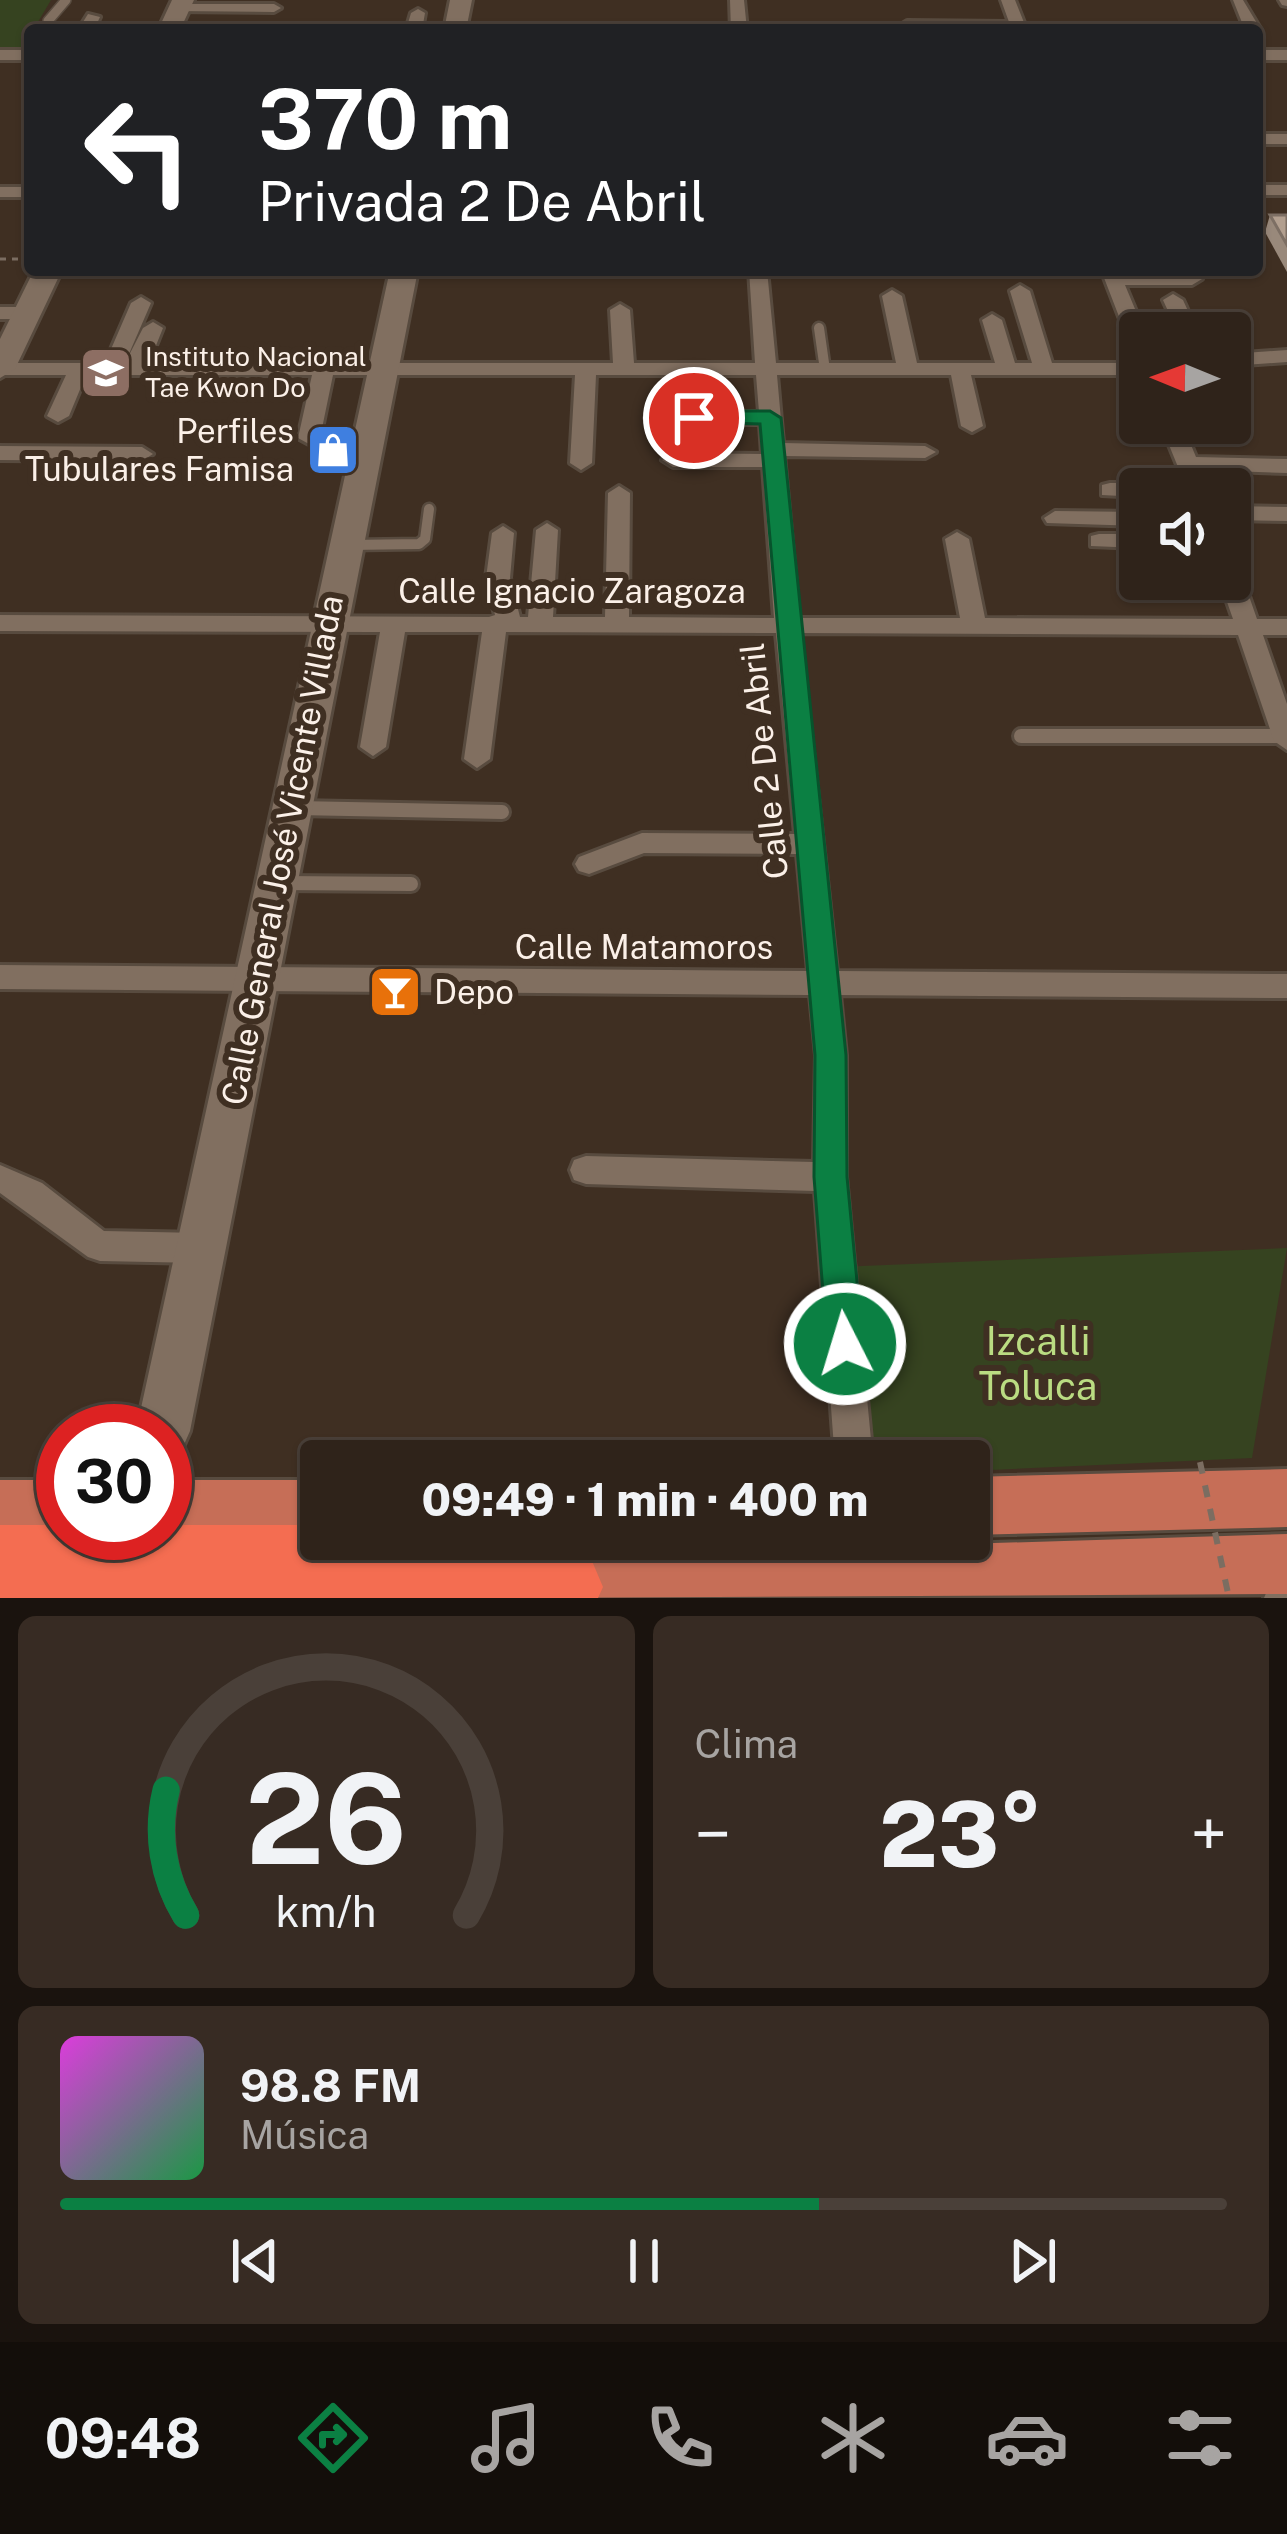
<!DOCTYPE html>
<html lang="es">
<head>
<meta charset="utf-8">
<style>
  :root { --surface:#2f231a; --page:#372b23; --text:#f1f3f6; --muted:#a7a4a2; --line:#4a4039; --accent:#0b8043 }
  body { margin:0; font-family:"Public Sans",sans-serif; background:var(--page); color:var(--text); height:100vh; display:flex; flex-direction:column; font-size:45px; white-space:nowrap }
  * { box-sizing:border-box; margin:0 }
  p { font-size:39px; color:var(--muted) }
  .icon { flex:none; width:66px; height:66px; fill:none; stroke:currentColor; stroke-width:2; stroke-linecap:round; stroke-linejoin:round }
  .map { position:relative; height:1598px; overflow:hidden }
  .panel { display:flex; flex-direction:column; gap:18px; padding:18px; background:#1a130e; flex:1 }
  .panel>* { flex:none }
  .banner { position:absolute; left:24px; top:24px; width:1239px; height:252px; border-radius:12px; box-shadow:0 3px 9px #0004,0 0 0 3px var(--line); background:#202124; color:#fff; overflow:hidden }
  .needle { width:78px; rotate:271deg }
  .controls { position:absolute; left:1119px; top:312px; display:grid; gap:24px }
  .controls a { display:grid; place-items:center; width:132px; height:132px; border-radius:12px; background:var(--surface); box-shadow:0 3px 9px #0004,0 0 0 3px var(--line); font-size:60px }
  .speed { position:absolute; left:36px; top:1404px; display:flex; gap:24px; font-size:60px; font-weight:700; text-align:center }
  .speed>* { display:grid; place-content:center; width:156px; height:156px; border-radius:50%; background:var(--surface); box-shadow:0 3px 9px #0004,0 0 0 3px var(--line); line-height:1 }
  .speed .limit { border:18px solid #d22; background:#fff; color:#111 }
  .pin { position:absolute; display:grid; place-items:center; width:102px; height:102px; color:#fff; margin:-51px; border:6px solid #fff; border-radius:50%; box-shadow:0 3px 12px #0007 }
  .me { position:absolute; width:132px; margin:-66px; rotate:355deg; stroke-linejoin:round; filter:drop-shadow(0 0 9px #0008) }
  .turn { display:flex; align-items:center; gap:42px; height:252px; padding:0 36px; font-size:54px }
  .turn .icon { width:156px; height:156px; stroke-width:2.5 }
  .turn b { display:block; font-size:84px; line-height:102px }
  .big { font-size:90px; font-weight:800; line-height:1.1 }
  .panel .widget { flex:1; display:flex; flex-direction:column; justify-content:center; gap:18px; min-width:0; padding:0 42px; border-radius:18px; background:var(--page) }
  .panel .dial { align-items:center; gap:0 }
  .dial svg { height:312px; overflow:visible; fill:none; stroke:var(--line); stroke-width:7; stroke-linecap:round; text-anchor:middle }
  .dial text { fill:var(--text); stroke:none }
  .song { display:flex; align-items:center; gap:36px }
  .cover { width:144px; height:144px; border-radius:18px; background:linear-gradient(135deg,hsl(300 70% 55%),hsl(140 70% 35%)) }
  .played { height:12px; border-radius:6px; background:linear-gradient(90deg,var(--accent) 65%,var(--line) 65%) }
  .keys { display:flex; justify-content:space-around; direction:ltr }
  .heat { display:flex; justify-content:space-between; align-items:center; font-size:66px; direction:ltr }
  .panel .tiles { flex:1; display:grid; gap:18px; grid-template-columns:1fr 1fr }
  .widget:last-child { grid-column:span 2 }
  .trip { position:absolute; left:300px; top:1440px; width:690px; height:120px; border-radius:12px; background:var(--surface); box-shadow:0 3px 9px #0004,0 0 0 3px var(--line); font-weight:800; line-height:120px; text-align:center }
  .dock { display:flex; height:192px; justify-content:space-around; align-items:center; background:#130e0a; color:var(--muted) }
  .dock .icon { width:84px; height:84px }
  .dock .selected { color:var(--accent) }
  .dock b { font-size:54px; color:var(--text) }
  .map>svg:first-child { display:block }
  .green { fill:#364320 }
  .lines { fill:none; stroke-linecap:round; stroke-linejoin:round }
  .lane-far2-casing { stroke:#584b3f; stroke-width:12 }
  .lane-far1-casing { stroke:#584b3f; stroke-width:15 }
  .lane-casing { stroke:#584b3f; stroke-width:20 }
  .street-casing { stroke:#584b3f; stroke-width:6 }
  .secondary-casing { stroke:#584b3f; stroke-width:6 }
  .primary-casing { stroke:#584b3f; stroke-width:6 }
  .highway-casing { stroke:#584b3f; stroke-width:6 }
  .path { stroke:#7b6d61; stroke-width:3; stroke-dasharray:6 6; stroke-linecap:butt }
  .lane-far2 { stroke:#816f60; stroke-width:9 }
  .lane-far1 { stroke:#816f60; stroke-width:10 }
  .lane { stroke:#816f60; stroke-width:14 }
  .street { fill:#816f60; fill-rule:evenodd }
  .secondary { fill:#816f60; fill-rule:evenodd }
  .primary { fill:#c66e57; fill-rule:evenodd }
  .highway { fill:#f46d51; fill-rule:evenodd }
  .path-bridge { stroke:#7b6d61; stroke-width:6; stroke-dasharray:12 12; stroke-linecap:butt }
  .wall { fill:#99897b }
  .building { fill:#b29f8f; stroke:#7d6f64; stroke-width:3 }
  .route { fill:#0b8043; stroke:#07532c; stroke-width:3 }
  .labels { text-anchor:middle; stroke-width:12; stroke-linejoin:round; paint-order:stroke }
  .far-poi-label { font-size:27px; fill:#fbf0e8; stroke:#3f2f22; text-anchor:start }
  .poi-label { font-size:33px; fill:#fbf0e8; stroke:#3f2f22; text-anchor:end }
  .street-label { font-size:33px; fill:#fbf0e8; stroke:#3f2f22 }
  .near-park-label { font-size:39px; fill:#badc82; stroke:#3f2f22 }
</style>
</head>
<body>
<div class="map">
<svg width="1287" height="1598" viewBox="0 0 1287 1598">
  <rect width="100%" height="100%" fill="#3f2f22"/>
  <!-- green -->
  <path class="green" d="M0,0H51L22,49H0Z
    M1287,1248L1252,1458L969,1471V1461H872L838,1267Z"/>
  <g class="lines">
    <!-- lane-far2 casing -->
    <g class="lane-far2-casing">
      <path id="lane-far2" d="M48,21L66,0"/>
    </g>
    <!-- lane-far1 casing -->
    <g class="lane-far1-casing">
      <path id="lane-far1" d="M819,328L825,370
        M350,545L419,544L425,539L429,509"/>
    </g>
    <!-- lane casing -->
    <g class="lane-casing">
      <path id="lane" d="M1021,736H1285
        M297,808L502,812
        M281,883L411,884"/>
    </g>
    <!-- street casing -->
    <g class="street-casing">
      <path id="street" d="M730,0H744L747,30H731Z
        M1001,0H1015L1027,30H905L899,26L907,21L1009,22Z
        M1233,0H1243L1261,30L1258,33L1245,30Z
        M1279,0H1287V6L1282,5Z
        M179,4H274L281,8L274,12L174,11V5Z
        M418,9L425,13L422,30H406L411,13Z
        M88,14L100,17L94,30H78Z
        M0,50H30V60H0Z
        M1257,50H1287V60H1257Z
        M1257,134H1287V144H1257Z
        M1257,185H1287V195H1257Z
        M0,187H30V197H0Z
        M749,270H767L776,363H896L882,296L892,290L902,296L917,363H995L982,320L992,314L1002,320L1015,363H1032L1010,291L1020,285L1030,291L1052,363H1140V375H971L983,426L972,432L961,426L951,375H777L783,443L925,446L936,452L925,458L784,456L799,618H960L945,539L957,532L969,539L985,618L1233,619L1219,579H1230V569L1242,576L1257,619H1287V635H1263L1287,704V750L1274,741L1238,635L800,633L837,971L1287,974V998L840,995L846,1055V1177L873,1461H835L815,1191L586,1184L574,1180L570,1170L574,1160L586,1156L814,1162L816,1055L810,995L0,989V965L808,971L797,854L644,853L589,874L579,871L575,864L579,857L642,833L795,834L776,633L506,632L490,759L477,768L464,759L482,632H405L386,747L373,756L360,747L380,632L0,631V615L489,617L495,615L486,578L492,533L503,526L514,533L510,578L520,617H528L536,530L547,523L558,530L553,617H605L608,493L619,486L630,493L629,617L774,618L763,467H673L662,460L673,453L762,454L760,424H656L645,418L656,412H759L756,375H596L592,463L581,470L570,463L575,375H333L320,438L309,444L298,438L312,375H86L69,416L58,422L47,416L66,375H0V363H105L131,303L141,297L151,303L125,363L143,328L153,322L163,328L149,363H613L610,310L620,304L630,310L634,363H755Z
        M1101,270L1192,273L1202,279L1192,285H1125L1145,333H1140V351L1130,345Z
        M1173,294L1183,300L1198,333H1178L1163,300Z
        M0,307H28L38,313L28,319H0Z
        M1287,350V362L1230,366V354Z
        M1160,423H1182L1196,457L1287,459V473L1201,470L1209,489H1187Z
        M0,446L142,447L153,454L142,461L0,460Z
        M1110,483H1140L1150,489H1140V497L1102,495V485Z
        M1230,506L1287,507V521L1230,520Z
        M1055,511L1140,512V526L1047,523L1044,518Z
        M1099,534H1140V548L1091,546V536Z
        M0,1165L42,1183L104,1231L200,1233L212,1237L217,1248L212,1259L200,1263L100,1261L88,1257L0,1193Z
        M1287,1571V1598H1264L1273,1577Z"/>
    </g>
    <!-- secondary casing -->
    <g class="secondary-casing">
      <path id="secondary" d="M172,0H194L180,30H158Z
        M450,0H472L466,30H444Z
        M34,270H62L15,369L0,378V339Z
        M390,270H418L190,1431L182,1449L165,1456V1431H136Z"/>
    </g>
    <!-- primary casing -->
    <g class="primary-casing">
      <path id="primary" d="M1287,1469V1527L969,1535V1477Z
        M0,1480H63V1533H76L63,1538H0Z
        M165,1480H321V1538H165L152,1533H165Z
        M1287,1534V1594L519,1598L515,1587L523,1565L545,1557Z"/>
    </g>
    <!-- highway casing -->
    <g class="highway-casing">
      <path id="highway" d="M0,1525H63V1533H165V1525H321V1539C410,1539 508,1526 592,1561L603,1587L598,1598H0Z"/>
    </g>
    <!-- path -->
    <path class="path" d="M0,259H30"/>
    <!-- lane-far2 -->
    <use href="#lane-far2" class="lane-far2"/>
    <!-- lane-far1 -->
    <use href="#lane-far1" class="lane-far1"/>
    <!-- lane -->
    <use href="#lane" class="lane"/>
    <!-- street -->
    <use href="#street" class="street"/>
    <!-- secondary -->
    <use href="#secondary" class="secondary"/>
    <!-- primary -->
    <use href="#primary" class="primary"/>
    <!-- highway -->
    <use href="#highway" class="highway"/>
    <!-- path-bridge -->
    <path class="path-bridge" d="M1200,1462L1229,1598"/>
  </g>
  <!-- wall -->
  <path class="wall" d="M1270,215H1287V272L1265,232Z"/>
  <!-- building -->
  <path class="building" d="M1270,215H1287V245Z"/>
  <!-- route -->
  <path class="route" d="M694,411H770L781,418L846,1055L847,1177L863,1344L858,1356L845,1361L832,1356L827,1344L814,1177L815,1055L760,424L686,422L683,418Z"/>
  <!-- icons -->
  <defs>
    <g id="school-square" transform="scale(2.7)"><rect x="-9" y="-9" width="18" height="18" rx="4" fill="#8d6e63" stroke="#3f2f22"/><path d="M0-5L7-2L0 1L-7-2ZM-4 1L0 2.5L4 1V4Q0 6-4 4Z" fill="#fff"/></g>
    <g id="shop-square" transform="scale(2.7)"><rect x="-9" y="-9" width="18" height="18" rx="4" fill="#3f7fe0" stroke="#3f2f22"/><path d="M-5-2.5h2.3a2.7 3.5 0 0 1 5.4 0H5L5.5 6h-11ZM-1.5-2.5h3a1.5 2.3 0 0 0-3 0Z" fill="#fff"/></g>
    <g id="bar-square" transform="scale(2.7)"><rect x="-9" y="-9" width="18" height="18" rx="4" fill="#e8710a" stroke="#3f2f22"/><path d="M-6-5H6L.8 .8V4.5H3.5V6h-7V4.5H-.8V.8Z" fill="#fff"/></g>
  </defs>
  <g fill-rule="evenodd">
    <use href="#school-square" x="106" y="373"/>
    <use href="#shop-square" x="333" y="450"/>
    <use href="#bar-square" x="395" y="992"/>
  </g>
  <g class="labels">
    <!-- far-poi labels -->
    <g class="far-poi-label">
      <text x="145" y="366">Instituto Nacional<tspan x="145" dy="31">Tae Kwon Do</tspan></text>
    </g>
    <!-- poi labels -->
    <g class="poi-label">
      <text x="294" y="443">Perfiles<tspan x="294" dy="38">Tubulares Famisa</tspan></text>
      <text x="434" y="1004" text-anchor="start">Depo</text>
    </g>
    <!-- street labels -->
    <g class="street-label">
      <text x="572" y="603">Calle Ignacio Zaragoza</text>
      <text transform="translate(764 761) rotate(-96)" y="12">Calle 2 De Abril</text>
      <text transform="translate(282 850) rotate(-79)" y="12">Calle General José Vicente Villada</text>
      <text x="644" y="959">Calle Matamoros</text>
    </g>
    <!-- near-park labels -->
    <g class="near-park-label">
      <text x="1038" y="1355">Izcalli<tspan x="1038" dy="45">Toluca</tspan></text>
    </g>
  </g>
</svg>
<div class="controls">
<a><svg class="needle" viewBox="-14 -14 28 28"><path d="M0-13l5 13h-10z" fill="#e53935"/><path d="M0 13l5-13h-10z" fill="#a7a4a2"/></svg></a>
<a><svg class="icon" aria-label="sound" viewBox="0 0 24 24"><path d="M4 9h4l5-4v14l-5-4H4zM17 9q2 3 0 6"/></svg></a>
</div>
<div class="speed"><div class="limit">30</div></div>
<div class="pin" style="left:694px;top:418px;background:#d93025"><svg class="icon" aria-label="arrive" viewBox="0 0 24 24"><path d="M6 21V4h12l-3 4 3 4H6"/></svg></div>
<svg class="me" style="left:845px;top:1344px" viewBox="-20 -20 40 40"><circle r="17" fill="#0b8043" stroke="#fff" stroke-width="3"/><path d="M0-11L8 9 0 5-8 9z" fill="#fff"/></svg>
<div class="trip">09:49 · 1 min · 400 m</div>
<div class="banner">
<div class="turn"><svg class="icon" aria-label="left" viewBox="0 0 24 24"><path d="M17 20v-9H6M10 6l-5 5 5 5"/></svg><div><b>370 m</b>Privada 2 De Abril</div></div>
</div>
</div>
<section class="panel">
<div class="tiles">
<div class="widget dial"><svg viewBox="0 0 100 80">
<path d="M14 69A42 42 0 1 1 86 69"/>
<path d="M14 69A42 42 0 0 1 9 37" stroke="#0b8043"/>
<text x="50" y="56" font-size="32" font-weight="700">26</text>
<text x="50" y="72" font-size="11">km/h</text>
</svg></div>
<div class="widget"><p>Clima</p>
<div class="heat"><a>−</a><b class="big">23°</b><a>+</a></div>
</div>
<div class="widget">
<div class="song"><i class="cover"></i><div><b>98.8 FM</b><p>Música</p></div></div>
<div class="played"></div>
<div class="keys"><svg class="icon" aria-label="previous" viewBox="0 0 24 24"><path d="M18 5L8 12l10 7zM5 5v14"/></svg><svg class="icon" aria-label="pause" viewBox="0 0 24 24"><path d="M8 5v14M16 5v14"/></svg><svg class="icon" aria-label="next" viewBox="0 0 24 24"><path d="M6 5l10 7-10 7zM19 5v14"/></svg></div>
</div>
</div>
</section>
<nav class="dock">
<b>09:48</b>
<svg class="icon selected" aria-label="directions" viewBox="0 0 24 24"><path d="M12 3l9 9-9 9-9-9zM9 14v-3h6M13 9l2 2-2 2"/></svg>
<svg class="icon" aria-label="music" viewBox="0 0 24 24"><path d="M9 18V5l10-2v13"/><circle cx="6" cy="18" r="3"/><circle cx="16" cy="16" r="3"/></svg>
<svg class="icon" aria-label="phone" viewBox="0 0 24 24"><path d="M5 4h4l2 5-3 2q2 4 5 5l2-3 5 2v4C11 20 4 13 5 4z"/></svg>
<svg class="icon" aria-label="climate" viewBox="0 0 24 24"><path d="M12 3v18M4 7l16 10M4 17L20 7"/></svg>
<svg class="icon" aria-label="car" viewBox="0 0 24 24"><path d="M5 17H2v-5l4-1 3-4h7l3 4 3 1v5h-3M9 17h6M6 11h13"/><circle cx="7" cy="17" r="2"/><circle cx="17" cy="17" r="2"/></svg>
<svg class="icon" aria-label="filters" viewBox="0 0 24 24"><path d="M4 7h16M4 17h16"/><circle cx="9" cy="7" r="2"/><circle cx="15" cy="17" r="2"/></svg>
</nav>
</body>
</html>
